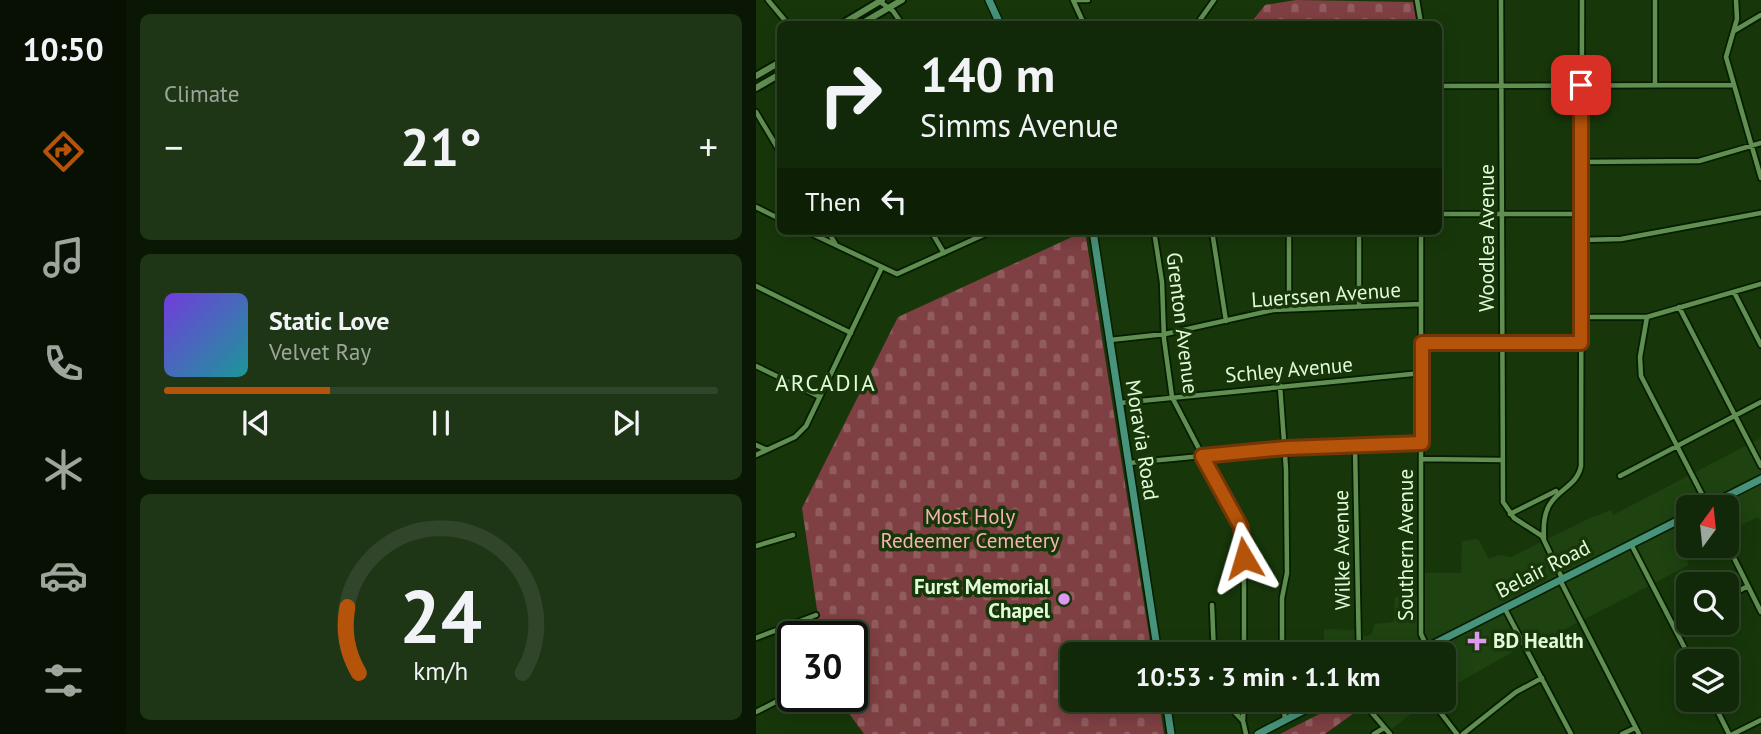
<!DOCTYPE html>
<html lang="en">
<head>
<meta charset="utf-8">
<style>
  :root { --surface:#112908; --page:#1e3516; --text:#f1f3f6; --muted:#9ca69c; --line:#304529; --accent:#b45309 }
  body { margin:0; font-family:"PT Sans",sans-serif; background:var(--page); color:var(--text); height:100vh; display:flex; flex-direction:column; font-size:26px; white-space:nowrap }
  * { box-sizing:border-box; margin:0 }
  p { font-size:23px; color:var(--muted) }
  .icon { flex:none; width:38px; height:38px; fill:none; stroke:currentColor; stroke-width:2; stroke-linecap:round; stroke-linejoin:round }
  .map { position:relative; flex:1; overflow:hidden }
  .panel { display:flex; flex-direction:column; gap:14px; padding:14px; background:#091704; width:630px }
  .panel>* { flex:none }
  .guide { position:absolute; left:21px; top:21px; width:665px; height:214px; border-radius:10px; box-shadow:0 4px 18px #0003,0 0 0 2px var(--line); background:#112908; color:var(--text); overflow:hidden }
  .needle { width:46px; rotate:15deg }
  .controls { position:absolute; left:920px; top:495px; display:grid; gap:14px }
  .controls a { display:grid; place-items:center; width:63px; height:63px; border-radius:10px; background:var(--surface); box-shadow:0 4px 18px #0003,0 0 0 2px var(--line); font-size:35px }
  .speed { position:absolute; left:21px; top:621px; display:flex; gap:14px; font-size:35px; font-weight:700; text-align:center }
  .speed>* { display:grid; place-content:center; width:91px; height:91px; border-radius:50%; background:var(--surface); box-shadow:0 4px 18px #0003,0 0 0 2px var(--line); line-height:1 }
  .speed .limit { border:4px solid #111; border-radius:10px; background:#fff; color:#111 }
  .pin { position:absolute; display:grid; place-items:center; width:60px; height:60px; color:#fff; margin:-30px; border-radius:14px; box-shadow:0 4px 10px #0006 }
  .me { position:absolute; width:77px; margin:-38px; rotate:353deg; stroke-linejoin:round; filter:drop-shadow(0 0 5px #0008) }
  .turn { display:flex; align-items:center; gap:24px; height:147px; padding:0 28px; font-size:32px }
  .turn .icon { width:91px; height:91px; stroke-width:2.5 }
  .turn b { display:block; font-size:49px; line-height:60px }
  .then { display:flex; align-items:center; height:66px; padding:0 28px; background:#0003; gap:14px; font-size:26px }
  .big { font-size:52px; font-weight:800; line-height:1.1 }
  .panel .widget { flex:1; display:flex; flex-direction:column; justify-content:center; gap:10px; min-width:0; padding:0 24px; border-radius:10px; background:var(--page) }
  .panel .dial { align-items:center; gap:0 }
  .dial svg { height:182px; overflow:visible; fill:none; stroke:var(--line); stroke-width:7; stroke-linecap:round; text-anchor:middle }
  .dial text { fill:var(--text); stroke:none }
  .song { display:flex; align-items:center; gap:21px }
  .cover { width:84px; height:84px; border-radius:10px; background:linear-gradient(135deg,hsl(260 70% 55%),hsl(180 70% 35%)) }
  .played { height:7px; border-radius:4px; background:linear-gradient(90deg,var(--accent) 30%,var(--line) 30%) }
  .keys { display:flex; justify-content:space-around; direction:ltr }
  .heat { display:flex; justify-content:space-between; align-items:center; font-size:38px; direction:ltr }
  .trip { position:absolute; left:304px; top:642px; width:396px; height:70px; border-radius:10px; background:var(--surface); box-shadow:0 4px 18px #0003,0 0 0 2px var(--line); font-weight:800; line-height:70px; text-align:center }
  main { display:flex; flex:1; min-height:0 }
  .menu { display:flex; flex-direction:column; width:126px; justify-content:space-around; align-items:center; background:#071003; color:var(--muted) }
  .menu .icon { width:49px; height:49px }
  .menu .active { color:var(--accent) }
  .menu b { font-size:32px; color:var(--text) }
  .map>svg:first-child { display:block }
  .built { fill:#1e4310 }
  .cemetery { fill:url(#cemetery-stones) }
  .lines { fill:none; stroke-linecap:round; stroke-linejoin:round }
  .street-casing { stroke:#061d01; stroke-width:8 }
  .secondary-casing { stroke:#061d01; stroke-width:10 }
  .primary-casing { stroke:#061d01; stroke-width:10 }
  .street { stroke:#618f52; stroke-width:4.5 }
  .secondary { stroke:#618f52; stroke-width:6 }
  .primary { stroke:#48937c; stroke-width:7 }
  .route-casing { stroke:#753606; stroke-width:18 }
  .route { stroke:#b45309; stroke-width:12 }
  .poi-dot { fill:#de98f2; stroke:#17370a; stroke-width:2.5 }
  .labels { text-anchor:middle; stroke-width:7; stroke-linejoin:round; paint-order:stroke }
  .street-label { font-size:21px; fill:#e1fad9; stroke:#17370a }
  .park-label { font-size:21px; fill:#f8b3b4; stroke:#17370a }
  .poi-label { font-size:21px; font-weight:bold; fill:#e1fad9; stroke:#17370a; text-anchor:end }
  .neighbourhood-label { font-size:23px; letter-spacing:2px; fill:#e1fad9; stroke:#17370a }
</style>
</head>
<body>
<main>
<nav class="menu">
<b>10:50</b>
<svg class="icon active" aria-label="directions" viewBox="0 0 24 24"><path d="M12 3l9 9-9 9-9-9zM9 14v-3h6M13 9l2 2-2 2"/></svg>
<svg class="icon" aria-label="music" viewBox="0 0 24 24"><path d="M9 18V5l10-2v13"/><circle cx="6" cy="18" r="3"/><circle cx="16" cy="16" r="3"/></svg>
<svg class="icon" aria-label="phone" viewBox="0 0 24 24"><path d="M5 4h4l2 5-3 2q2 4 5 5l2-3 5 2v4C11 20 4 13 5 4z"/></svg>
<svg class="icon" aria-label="climate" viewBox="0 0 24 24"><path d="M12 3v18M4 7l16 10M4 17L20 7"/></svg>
<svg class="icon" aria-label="car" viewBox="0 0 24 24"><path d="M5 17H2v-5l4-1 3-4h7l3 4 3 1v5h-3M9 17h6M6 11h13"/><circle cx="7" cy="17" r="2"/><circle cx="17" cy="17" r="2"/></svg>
<svg class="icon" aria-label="filters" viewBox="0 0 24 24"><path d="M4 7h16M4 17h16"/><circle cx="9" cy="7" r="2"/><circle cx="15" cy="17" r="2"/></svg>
</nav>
<section class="panel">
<div class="widget"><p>Climate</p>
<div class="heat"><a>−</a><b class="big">21°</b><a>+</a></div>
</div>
<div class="widget">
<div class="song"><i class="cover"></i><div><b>Static Love</b><p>Velvet Ray</p></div></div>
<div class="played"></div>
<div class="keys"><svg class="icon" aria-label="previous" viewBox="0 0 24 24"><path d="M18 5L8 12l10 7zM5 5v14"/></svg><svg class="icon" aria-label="pause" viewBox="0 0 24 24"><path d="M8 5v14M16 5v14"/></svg><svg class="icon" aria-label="next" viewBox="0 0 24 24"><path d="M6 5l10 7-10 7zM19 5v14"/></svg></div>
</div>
<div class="widget dial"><svg viewBox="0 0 100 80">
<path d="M14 69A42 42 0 1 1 86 69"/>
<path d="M14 69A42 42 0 0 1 9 40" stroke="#b45309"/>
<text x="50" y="56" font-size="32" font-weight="700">24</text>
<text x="50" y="72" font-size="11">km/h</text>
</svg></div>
</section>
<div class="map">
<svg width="1005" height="734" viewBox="0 0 1005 734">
  <defs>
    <pattern id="cemetery-stones" width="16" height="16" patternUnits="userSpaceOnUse" patternTransform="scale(1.75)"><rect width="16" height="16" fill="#7f4043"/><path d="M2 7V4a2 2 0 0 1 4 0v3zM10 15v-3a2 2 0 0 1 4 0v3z" fill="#915c5e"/></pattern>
  </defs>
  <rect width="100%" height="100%" fill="#17370a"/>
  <!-- built -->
  <path class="built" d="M1005,438V522L1002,517L971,532V508H933V546H944L928,554L933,565L771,649L769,645L688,691V654H560L568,651V629L607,630L608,636L615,635L619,624L638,622L639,597H666V573H705L706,541L722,539L733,559L742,555L755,557L836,517L856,510L857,515Z
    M605,700H673L632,732Z"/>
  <!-- cemetery -->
  <path class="cemetery" d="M540,0L657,2L661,24H494L509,5Z
    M329,231L396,654H317V700H403L408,734H108L81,697L96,696V637H65L46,508L142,317Z
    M591,700H598L605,708L569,734H524Z"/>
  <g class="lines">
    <!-- street casing -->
    <g class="street-casing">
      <path id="street" d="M12,0L32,24
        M317,0L328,24
        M318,0H332
        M661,0L665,24
        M745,0L747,502L758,518L786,536L806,578
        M980,0L981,19L970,57L1005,178
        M123,1L137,11L146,24
        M441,24L458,0
        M978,31L1005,15
        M899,85V0
        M682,86L977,85
        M0,112L24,152
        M825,162L943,161L1005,143
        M0,207L24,219
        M682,214H825
        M50,231L141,274L236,231
        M72,231L80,245
        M175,231L188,253
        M398,231L406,282L408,339L416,397L488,535V654
        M456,231L470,321
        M533,231V309
        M603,231V306
        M665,231V634L671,647
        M825,240L865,239L1005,213
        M0,286L95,333
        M978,292L1005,345
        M923,307L1005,466
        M825,317H891L1005,284
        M891,317L884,357L885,376L952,506
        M354,340L409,334L517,310L665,304
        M666,343H825
        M0,366L64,397
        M524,386L530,469L531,573L526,598V654
        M364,403L666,373
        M0,445L11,450
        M599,446L603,654
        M0,455L39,437L50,426L125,269
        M666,459L746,460
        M373,463L530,448L666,443
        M864,476L1005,402
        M754,514L800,491
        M788,538C784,487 819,495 825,466L826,0
        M875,544L936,662
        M971,544L1005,612
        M0,546L37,535
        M804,580L883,734
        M971,597L992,586
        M456,605L458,654
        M749,609L815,734
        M917,625L933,617
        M0,638L60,615
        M467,700L487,721L490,734
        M527,700L529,720
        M605,700L634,734
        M675,700L701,734
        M956,700L973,734
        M0,712L37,693
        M412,712L441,700
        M487,720L488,700
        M618,734L628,728
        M707,734L760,692L786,678
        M866,734L879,728
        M977,734L1005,720"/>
    </g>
    <!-- secondary casing -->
    <g class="secondary-casing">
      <path id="secondary" d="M86,24L126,0
        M105,24L146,0
        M0,76L24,62
        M0,88L24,74"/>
    </g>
    <!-- primary casing -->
    <g class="primary-casing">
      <path id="primary" d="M233,0L244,24
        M337,231L402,654
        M948,508L1005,479
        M658,654L933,515
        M410,700L415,734
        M502,734L568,700"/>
    </g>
    <!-- street -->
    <use href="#street" class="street"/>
    <!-- secondary -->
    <use href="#secondary" class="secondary"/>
    <!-- primary -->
    <use href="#primary" class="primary"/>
  </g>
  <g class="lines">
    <!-- route casing -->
    <g class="route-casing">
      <path id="route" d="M488,558L485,527L446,456L530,448L666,443V343H825V85"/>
    </g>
    <!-- route -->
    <use href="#route" class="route"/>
  </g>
  <!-- markers -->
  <g class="poi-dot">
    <circle cx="308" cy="599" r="7"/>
    <path d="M717.5 630.5h7v7h7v7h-7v7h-7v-7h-7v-7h7z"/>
  </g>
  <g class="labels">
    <!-- street labels -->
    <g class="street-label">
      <text transform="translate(731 238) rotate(-90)" y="7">Woodlea Avenue</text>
      <text transform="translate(570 295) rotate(-4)" y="7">Luerssen Avenue</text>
      <text transform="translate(426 323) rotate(83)" y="7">Grenton Avenue</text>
      <text transform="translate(533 370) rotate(-5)" y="7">Schley Avenue</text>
      <text transform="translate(386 440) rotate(81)" y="7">Moravia Road</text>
      <text transform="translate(650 545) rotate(-90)" y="7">Southern Avenue</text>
      <text transform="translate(586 550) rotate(-91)" y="7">Wilke Avenue</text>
      <text transform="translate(787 569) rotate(-27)" y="7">Belair Road</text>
    </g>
    <!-- park labels -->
    <g class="park-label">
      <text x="214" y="524">Most Holy<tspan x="214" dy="24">Redeemer Cemetery</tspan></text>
    </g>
    <!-- poi labels -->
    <g class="poi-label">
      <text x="294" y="594">Furst Memorial<tspan x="294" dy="24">Chapel</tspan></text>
      <text x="737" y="648" text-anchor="start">BD Health</text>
    </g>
    <!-- neighbourhood labels -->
    <g class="neighbourhood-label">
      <text x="70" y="391">ARCADIA</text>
    </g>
  </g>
</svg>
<div class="controls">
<a><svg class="needle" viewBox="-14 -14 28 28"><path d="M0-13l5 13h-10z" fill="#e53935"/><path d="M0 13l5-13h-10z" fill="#9ca69c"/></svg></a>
<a><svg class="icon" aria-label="search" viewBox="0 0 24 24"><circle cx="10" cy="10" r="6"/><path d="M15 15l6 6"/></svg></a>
<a><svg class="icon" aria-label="layers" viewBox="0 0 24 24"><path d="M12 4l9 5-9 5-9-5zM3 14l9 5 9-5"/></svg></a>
</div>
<div class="speed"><div class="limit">30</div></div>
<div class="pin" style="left:825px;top:85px;background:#d93025"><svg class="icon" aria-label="arrive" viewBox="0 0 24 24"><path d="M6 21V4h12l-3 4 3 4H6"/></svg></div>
<svg class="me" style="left:488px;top:558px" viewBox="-20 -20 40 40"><path d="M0-17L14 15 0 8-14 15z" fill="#b45309" stroke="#fff" stroke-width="4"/></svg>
<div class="trip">10:53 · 3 min · 1.1 km</div>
<div class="guide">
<div class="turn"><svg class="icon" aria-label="right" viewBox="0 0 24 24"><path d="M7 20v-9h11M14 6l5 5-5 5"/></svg><div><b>140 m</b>Simms Avenue</div></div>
<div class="then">Then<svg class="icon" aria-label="left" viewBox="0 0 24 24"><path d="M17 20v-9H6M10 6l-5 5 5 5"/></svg></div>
</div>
</div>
</main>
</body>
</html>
